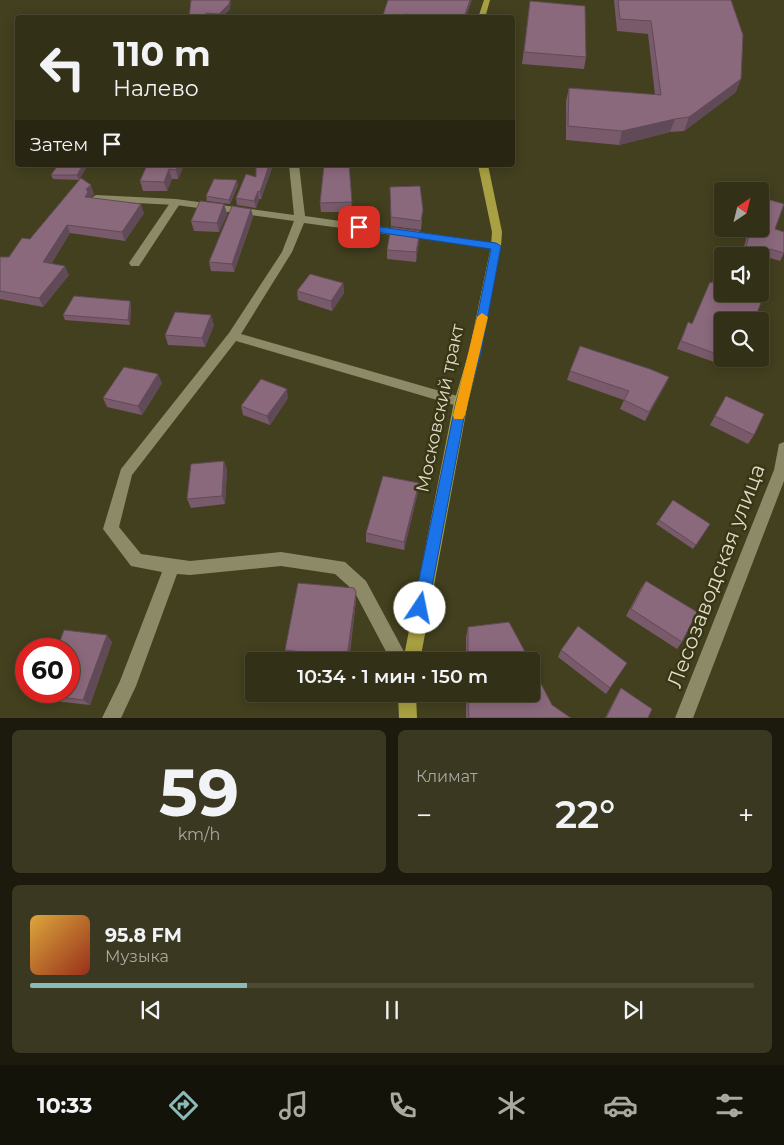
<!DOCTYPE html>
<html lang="ru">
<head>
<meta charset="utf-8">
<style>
  :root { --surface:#323017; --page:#3a3820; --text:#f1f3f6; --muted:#a8a9a1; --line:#4d4b36; --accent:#8bbbb9 }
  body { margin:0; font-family:Montserrat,sans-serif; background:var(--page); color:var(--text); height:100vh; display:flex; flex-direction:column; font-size:19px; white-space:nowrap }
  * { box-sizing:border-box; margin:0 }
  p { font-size:16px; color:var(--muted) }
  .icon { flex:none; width:28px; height:28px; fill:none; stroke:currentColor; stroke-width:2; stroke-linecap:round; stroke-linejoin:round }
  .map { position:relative; height:718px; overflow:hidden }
  .side { display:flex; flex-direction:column; gap:12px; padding:12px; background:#1c1a0d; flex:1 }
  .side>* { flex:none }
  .hud { position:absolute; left:15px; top:15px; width:500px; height:152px; border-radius:5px; box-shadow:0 2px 12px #0003,0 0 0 1px var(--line); background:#323017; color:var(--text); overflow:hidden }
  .needle { width:32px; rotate:35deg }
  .tools { position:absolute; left:714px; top:182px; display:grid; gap:10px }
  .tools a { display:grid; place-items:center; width:55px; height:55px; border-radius:5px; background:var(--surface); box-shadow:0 2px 12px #0003,0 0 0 1px var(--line); font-size:25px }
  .speed { position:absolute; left:15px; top:638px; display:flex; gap:10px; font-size:25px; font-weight:700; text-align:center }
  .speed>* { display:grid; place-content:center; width:65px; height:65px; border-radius:50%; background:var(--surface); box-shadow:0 2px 12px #0003,0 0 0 1px var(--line); line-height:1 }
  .speed .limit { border:8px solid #d22; background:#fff; color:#111 }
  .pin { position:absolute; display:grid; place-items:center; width:42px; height:42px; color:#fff; margin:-21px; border-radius:10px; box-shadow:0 2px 8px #0006 }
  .me { position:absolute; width:55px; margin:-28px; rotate:11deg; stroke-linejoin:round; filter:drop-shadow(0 0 4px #0008) }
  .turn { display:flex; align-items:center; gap:18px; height:105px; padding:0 15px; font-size:22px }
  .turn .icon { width:65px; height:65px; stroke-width:2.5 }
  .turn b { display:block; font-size:35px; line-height:42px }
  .then { display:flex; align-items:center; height:48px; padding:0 15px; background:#0003; gap:10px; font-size:19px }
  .big { font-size:38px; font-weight:600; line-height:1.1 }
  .side .widget { flex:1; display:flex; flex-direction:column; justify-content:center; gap:8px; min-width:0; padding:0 18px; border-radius:8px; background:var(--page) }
  .side .dial { align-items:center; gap:0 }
  .dial b { font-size:65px; line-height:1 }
  .song { display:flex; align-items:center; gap:15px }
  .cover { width:60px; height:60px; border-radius:8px; background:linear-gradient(135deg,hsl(40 70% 55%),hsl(10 70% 35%)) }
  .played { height:5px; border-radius:2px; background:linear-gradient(90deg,var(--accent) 30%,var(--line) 30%) }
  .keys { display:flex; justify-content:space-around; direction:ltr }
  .heat { display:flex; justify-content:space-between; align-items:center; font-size:28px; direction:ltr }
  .side .tiles { flex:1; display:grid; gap:12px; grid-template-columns:1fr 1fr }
  .widget:last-child { grid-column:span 2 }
  .trip { position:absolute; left:245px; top:652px; width:295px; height:50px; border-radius:5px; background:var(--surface); box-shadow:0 2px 12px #0003,0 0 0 1px var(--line); font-weight:600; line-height:50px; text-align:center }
  .tab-bar { display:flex; height:80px; justify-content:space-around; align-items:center; background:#141309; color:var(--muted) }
  .tab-bar .icon { width:35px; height:35px }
  .tab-bar .active { color:var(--accent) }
  .tab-bar b { font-size:22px; color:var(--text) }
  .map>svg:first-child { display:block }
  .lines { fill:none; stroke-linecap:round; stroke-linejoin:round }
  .lane { fill:#8d8a67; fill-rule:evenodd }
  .street { fill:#8d8a67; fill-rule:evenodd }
  .primary { fill:#a8a042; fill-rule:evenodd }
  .wall { fill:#785a6b }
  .shaded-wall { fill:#614a57 }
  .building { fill:#8b697c; stroke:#614a57 }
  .route { fill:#1a73e8; stroke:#114b97 }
  .slow { fill:#f59e0b }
  .labels { text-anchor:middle; stroke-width:5; stroke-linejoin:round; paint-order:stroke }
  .street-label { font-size:18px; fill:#dddcc9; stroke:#393615 }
  .near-street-label { font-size:21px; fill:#dddcc9; stroke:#393615 }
</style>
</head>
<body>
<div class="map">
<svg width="784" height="718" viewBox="0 0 784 718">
  <rect width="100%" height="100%" fill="#43401f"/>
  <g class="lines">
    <!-- lane -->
    <path class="lane" d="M176,199L181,202L139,266H131L129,263L131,260L172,200Z"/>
    <!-- street -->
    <path class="street" d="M289,165H299L305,216L496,243L501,246L496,249L304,223L292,252L241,334L461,397L466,398L468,402L466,406L461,407L236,341L132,475L119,527L141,554L190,561L281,552L345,562L366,581L409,661H391L354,591L335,574L281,566L190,575L177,574L136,686L121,718H102L120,681L162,572L131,566L103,529L121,469L229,333L282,252L294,221L176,205L96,201L91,198L96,195L176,199L294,215Z
      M784,442V481L693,718H675L774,470L779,444Z"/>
    <!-- primary -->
    <path class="primary" d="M484,0H490L485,18H478Z
      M478,165H488L502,232L501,246L481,352L468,402L420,661H403L454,402L469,352L491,246L492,232Z
      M398,694H416L417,718H399Z"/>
  </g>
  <!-- wall -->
  <path class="wall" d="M191,0L230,9L221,18H189Z
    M388,0L466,18H382Z
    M614,0H731L736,92L684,131L670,132L619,145L566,140V101L569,88L655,95L648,34L617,31Z
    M530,1L586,57L584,69L522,64Z
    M88,165L79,179L94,194L90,197V198L144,213L125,241L70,233L51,264L69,275L43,307L0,299V257H9L30,239L79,180L53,179L51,175Z
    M147,165H184L178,179H172L167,191H143L140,181Z
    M256,165H273L261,199H259L256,208L237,205L236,198L256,177Z
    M349,165L352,212H321L320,203Z
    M238,185L230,204L207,201L206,196Z
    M390,187L422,220L421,230L391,226Z
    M224,204L227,214L219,232L194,231L191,221Z
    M251,209L253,217L234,272L211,271L209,262Z
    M749,229H775L784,253L780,261L766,257L742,253Z
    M419,240L416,262L387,259V250Z
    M343,283L344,293L332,311L298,300L297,291Z
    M748,295L754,321H722L723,359L720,364L677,349L688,322L692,324Z
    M130,301L131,306L130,325L65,320L63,315Z
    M214,325L205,347L168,345L165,335Z
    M570,371L669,377L664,387L645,421L620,409L624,400L567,380Z
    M162,383L142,415L107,407L103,398Z
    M726,396L754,435L748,444L710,425Z
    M288,398L270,425L243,415L241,406Z
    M227,469L225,504L191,508L187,499Z
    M419,483L418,492L404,550L366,542V533Z
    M659,520L710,524L693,549L656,524Z
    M646,581L682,642L677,649L626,616L641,588Z
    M356,592V600L349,661H330L287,657L285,650Z
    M468,627L530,661H466V637Z
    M112,642L90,705L45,700L38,694Z
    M561,650L610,688L606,694L558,657Z
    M621,688L648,718H605L619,691Z
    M466,694H531L552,705L571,718H466Z"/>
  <!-- shaded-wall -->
  <path class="shaded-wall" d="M230,0H231L230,9L221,18H220L219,14Z
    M470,0H472L466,18H464Z
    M206,13V18H201Z
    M741,79L736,92L684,131L689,117Z
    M675,119L670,132L619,145L622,131Z
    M83,165H88L79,180L77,175Z
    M178,165H184L178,179L176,170Z
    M269,165H273L261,199L260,192Z
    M169,169L172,179L167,191L164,182Z
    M237,180L238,185L230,204L229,200Z
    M91,185L94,194L90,197L91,200L85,197L86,189Z
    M258,191L259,199L256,208L254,201Z
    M141,204L144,213L125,241L122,232Z
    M224,204L227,214L219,232L217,223Z
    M251,209L253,217L234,272L232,264Z
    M67,225L70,233L47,271L43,262Z
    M420,231L419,240L416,262V252Z
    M65,266L69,275L43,307L39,298Z
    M343,283L344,293L332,311L331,301Z
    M130,301L131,306L130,325L128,320Z
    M211,315L214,325L205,347L202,338Z
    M158,374L162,383L142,415L138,406Z
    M669,377L664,387L645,421L649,412Z
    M287,389L288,398L270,425L267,416Z
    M224,461L227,469L225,504L222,496Z
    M419,483L418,492L404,550V542Z
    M356,592V600L348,661L347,657Z
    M107,635L112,642L90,705L83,700Z"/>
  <!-- building -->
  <path class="building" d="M191,0H230L229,4L219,14L206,13L201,18H189Z
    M388,0H470L464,18H437L405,14L404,18H382Z
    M618,0H731L743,35L741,79L689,117L675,119L622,131L568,126L569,88L661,95L651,21L620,19Z
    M530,1L585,6L586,57L524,52Z
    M58,165H83L77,175H51Z
    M147,165H178L176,170L169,169L164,182L140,181Z
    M256,165H269L260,192L258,191L254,201L236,198L246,174L256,177Z
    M324,165H349L352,202L320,203Z
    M81,178L91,185L86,189L88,192L85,197L141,204L122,232L67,225L43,262L65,266L39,298L0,291V257H9L22,238L30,239Z
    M214,179L237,180L229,200L206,196Z
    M420,186L423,210L421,221L391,217L390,187Z
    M760,197L784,204L775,229L784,232V253L770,249L760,269V256H726L730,249L744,254L751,229H760Z
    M200,201L224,204L217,223L191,221Z
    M232,206L251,209L232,264L209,262Z
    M391,227L420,231L416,252L387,250Z
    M722,264V294H748V295L762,300L754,321L737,315L735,321H722V356L681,341L688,322L692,324L710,282L712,283Z
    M310,274L343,283L331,301L297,291Z
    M74,296L130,301L128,320L63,315Z
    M175,312L211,315L202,338L165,335Z
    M580,346L650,369L669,377L649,412L624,400L629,391L570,371Z
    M124,367L158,374L138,406L103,398Z
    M261,379L287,389L267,416L241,406Z
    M726,396L764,414L754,435L715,416Z
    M224,461L222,496L187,499L191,464Z
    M383,476L419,483L404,542L366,533Z
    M673,500L710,524L696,545L659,520Z
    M646,581L697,612L682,642L631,609Z
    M298,583L354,588L356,592L347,657L285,650Z
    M509,622L530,661H468V627Z
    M578,626L627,663L610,688L561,650Z
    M64,630L107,635L83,700L38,694L39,691H69V649H57Z
    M531,664L552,705L571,718H469L468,694H531Z
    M621,688L652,709L648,718H606Z"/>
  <!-- route -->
  <path class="route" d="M359,224L496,243L501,246L481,352L467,402L428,608L426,614L420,616L415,614L413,608L456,402L470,352L491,249L356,229L354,227Z"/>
  <!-- slow -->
  <path class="slow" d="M482,313L488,317L465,415L463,419H454L453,415L477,317Z"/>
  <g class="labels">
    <!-- street labels -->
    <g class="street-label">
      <text transform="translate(440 408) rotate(-78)" y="6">Московский тракт</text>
    </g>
    <!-- near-street labels -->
    <g class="near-street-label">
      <text transform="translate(716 576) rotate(-69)" y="7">Лесозаводская улица</text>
    </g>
  </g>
</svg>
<div class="tools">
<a><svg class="needle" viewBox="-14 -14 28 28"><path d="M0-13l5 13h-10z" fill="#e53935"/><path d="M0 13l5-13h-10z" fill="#a8a9a1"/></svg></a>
<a><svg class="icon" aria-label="sound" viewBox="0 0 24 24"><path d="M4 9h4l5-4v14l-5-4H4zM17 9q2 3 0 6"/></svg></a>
<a><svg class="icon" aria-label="search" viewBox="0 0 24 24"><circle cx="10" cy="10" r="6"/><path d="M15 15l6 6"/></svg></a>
</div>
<div class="speed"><div class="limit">60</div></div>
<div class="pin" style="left:359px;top:227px;background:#d93025"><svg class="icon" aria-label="arrive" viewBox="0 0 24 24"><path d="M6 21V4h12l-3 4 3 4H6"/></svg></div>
<svg class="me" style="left:420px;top:608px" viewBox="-20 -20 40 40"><circle r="19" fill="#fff"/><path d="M0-13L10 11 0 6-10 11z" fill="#1a73e8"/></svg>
<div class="trip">10:34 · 1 мин · 150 m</div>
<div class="hud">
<div class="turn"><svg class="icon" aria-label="left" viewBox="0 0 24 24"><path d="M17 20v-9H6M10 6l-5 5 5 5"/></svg><div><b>110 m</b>Налево</div></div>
<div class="then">Затем<svg class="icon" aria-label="arrive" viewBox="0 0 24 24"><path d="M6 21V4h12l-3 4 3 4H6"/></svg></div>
</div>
</div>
<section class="side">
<div class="tiles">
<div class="widget dial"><b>59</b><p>km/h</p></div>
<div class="widget"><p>Климат</p>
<div class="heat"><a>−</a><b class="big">22°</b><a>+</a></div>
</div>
<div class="widget">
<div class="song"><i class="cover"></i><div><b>95.8 FM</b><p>Музыка</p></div></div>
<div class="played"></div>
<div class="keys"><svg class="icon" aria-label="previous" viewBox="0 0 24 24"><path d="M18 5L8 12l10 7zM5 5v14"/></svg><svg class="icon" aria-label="pause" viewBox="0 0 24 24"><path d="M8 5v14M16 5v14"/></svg><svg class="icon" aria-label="next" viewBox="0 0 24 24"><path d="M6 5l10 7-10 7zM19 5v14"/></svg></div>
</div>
</div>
</section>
<nav class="tab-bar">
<b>10:33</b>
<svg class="icon active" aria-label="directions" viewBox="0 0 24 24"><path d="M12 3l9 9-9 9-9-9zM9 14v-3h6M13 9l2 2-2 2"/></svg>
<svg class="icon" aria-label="music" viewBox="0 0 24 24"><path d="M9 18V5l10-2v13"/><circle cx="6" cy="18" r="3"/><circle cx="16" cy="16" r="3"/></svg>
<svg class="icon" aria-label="phone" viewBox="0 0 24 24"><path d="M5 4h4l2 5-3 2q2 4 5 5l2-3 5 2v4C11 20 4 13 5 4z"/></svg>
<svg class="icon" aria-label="climate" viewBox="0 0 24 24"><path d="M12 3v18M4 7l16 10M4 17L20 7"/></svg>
<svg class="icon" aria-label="car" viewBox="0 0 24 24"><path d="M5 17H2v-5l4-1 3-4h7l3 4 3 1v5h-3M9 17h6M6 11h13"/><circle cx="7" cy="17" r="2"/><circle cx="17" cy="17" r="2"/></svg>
<svg class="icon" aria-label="filters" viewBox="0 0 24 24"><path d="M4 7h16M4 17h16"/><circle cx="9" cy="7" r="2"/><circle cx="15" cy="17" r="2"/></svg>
</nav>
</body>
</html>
